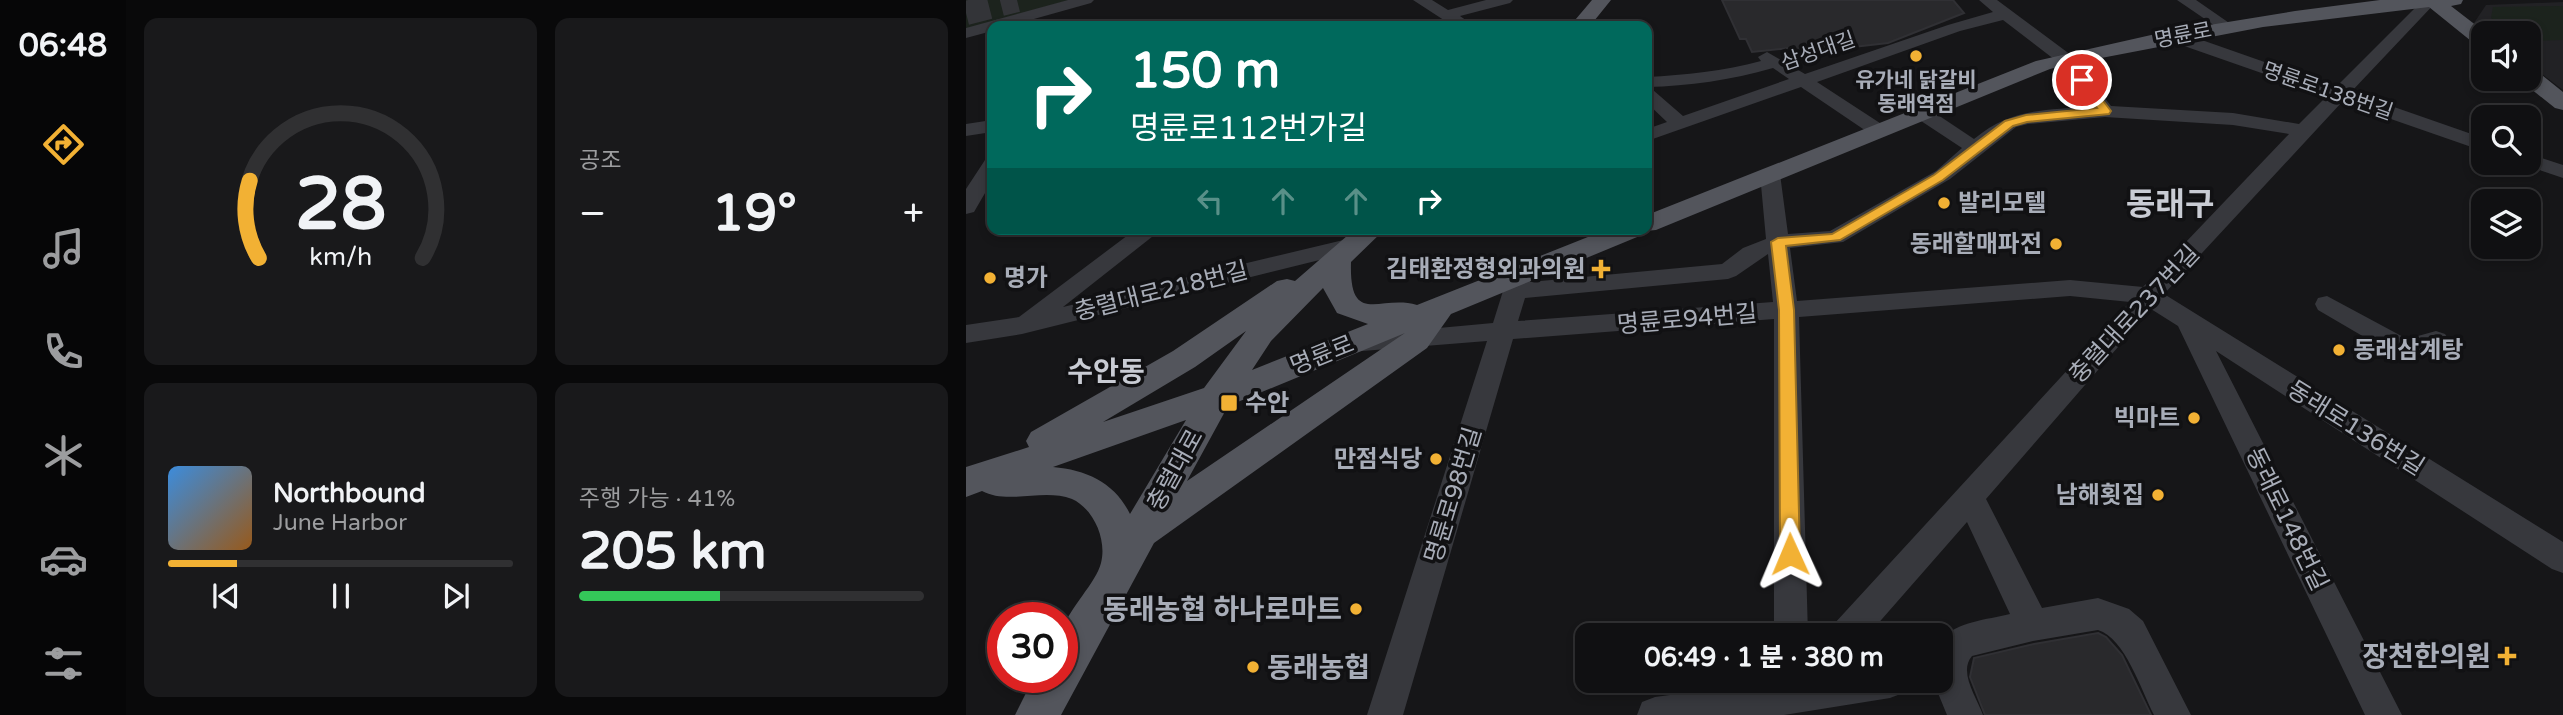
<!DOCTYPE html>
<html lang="ko">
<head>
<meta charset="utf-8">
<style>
  :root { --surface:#101012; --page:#19191b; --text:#f1f3f6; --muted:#9c9d9f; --line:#303032; --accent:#f2b134 }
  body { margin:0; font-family:"Varela Round","Noto Sans KR",sans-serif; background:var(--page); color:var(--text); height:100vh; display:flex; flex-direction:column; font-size:26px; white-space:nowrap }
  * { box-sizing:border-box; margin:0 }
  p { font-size:23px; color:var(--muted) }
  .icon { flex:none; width:38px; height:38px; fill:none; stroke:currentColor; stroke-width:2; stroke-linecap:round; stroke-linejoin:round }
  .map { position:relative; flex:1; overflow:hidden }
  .panel { display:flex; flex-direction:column; gap:18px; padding:18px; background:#09090a; width:840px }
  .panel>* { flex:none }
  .guide { position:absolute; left:21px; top:21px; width:665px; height:214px; border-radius:14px; box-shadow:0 4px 10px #0003,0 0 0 2px var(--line); background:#00695c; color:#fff; overflow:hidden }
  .controls { position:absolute; left:1505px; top:21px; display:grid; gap:14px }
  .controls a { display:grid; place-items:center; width:70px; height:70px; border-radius:14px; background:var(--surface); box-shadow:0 4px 10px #0003,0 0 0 2px var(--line); font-size:35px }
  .speed { position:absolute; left:21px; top:602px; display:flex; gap:14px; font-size:35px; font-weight:700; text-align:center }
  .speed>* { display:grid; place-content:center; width:91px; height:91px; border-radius:50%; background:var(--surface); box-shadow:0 4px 10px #0003,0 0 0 2px var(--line); line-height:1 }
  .speed .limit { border:10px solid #d22; background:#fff; color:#111 }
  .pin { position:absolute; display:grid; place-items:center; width:60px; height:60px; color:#fff; margin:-30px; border:4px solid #fff; border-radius:50%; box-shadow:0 2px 7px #0007 }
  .me { position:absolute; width:77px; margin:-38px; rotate:359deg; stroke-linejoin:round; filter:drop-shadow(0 0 5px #0008) }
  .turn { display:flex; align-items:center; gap:24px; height:147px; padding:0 28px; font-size:32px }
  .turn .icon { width:91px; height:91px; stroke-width:2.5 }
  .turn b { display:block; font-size:49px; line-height:60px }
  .lanes { display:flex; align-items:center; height:66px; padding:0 28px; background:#0003; justify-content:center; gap:35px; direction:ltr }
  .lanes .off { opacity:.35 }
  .big { font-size:52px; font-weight:800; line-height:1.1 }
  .panel .tile { flex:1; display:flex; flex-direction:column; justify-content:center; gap:10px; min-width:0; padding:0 24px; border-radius:14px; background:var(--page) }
  .panel .dial { align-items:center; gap:0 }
  .dial svg { height:182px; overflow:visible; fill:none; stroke:var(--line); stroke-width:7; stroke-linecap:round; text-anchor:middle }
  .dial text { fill:var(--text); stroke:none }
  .song { display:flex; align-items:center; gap:21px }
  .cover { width:84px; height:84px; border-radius:10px; background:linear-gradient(135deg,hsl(210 70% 55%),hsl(30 70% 35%)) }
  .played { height:7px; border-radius:4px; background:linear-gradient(90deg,var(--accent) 20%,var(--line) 20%) }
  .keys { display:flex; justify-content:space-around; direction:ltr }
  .heat { display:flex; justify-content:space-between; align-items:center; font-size:38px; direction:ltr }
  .charge { height:10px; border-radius:5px; background:linear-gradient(90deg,#34c759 41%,var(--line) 0) }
  .panel .tiles { flex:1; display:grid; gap:18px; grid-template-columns:repeat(2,1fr) }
  .trip { position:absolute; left:609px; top:623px; width:378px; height:70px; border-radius:14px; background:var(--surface); box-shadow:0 4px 10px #0003,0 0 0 2px var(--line); font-weight:800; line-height:70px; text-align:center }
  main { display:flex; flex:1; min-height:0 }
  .dock { display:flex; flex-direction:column; width:126px; justify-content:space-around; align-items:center; background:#060607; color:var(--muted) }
  .dock .icon { width:49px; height:49px }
  .dock .active { color:var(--accent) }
  .dock b { font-size:32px; color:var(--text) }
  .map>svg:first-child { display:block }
  .built { fill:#222225 }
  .green { fill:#1c231d }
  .building { fill:#29292c; stroke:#303034; stroke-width:2 }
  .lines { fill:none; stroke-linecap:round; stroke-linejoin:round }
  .highway-tunnel { stroke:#333438; stroke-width:24; stroke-dasharray:24 12; stroke-linecap:butt }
  .minor { fill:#37383d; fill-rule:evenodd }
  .major { fill:#53555c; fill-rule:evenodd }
  .route { fill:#f2b134; stroke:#9d7322; stroke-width:2 }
  .poi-dot { fill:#f2b134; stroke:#111113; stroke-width:2.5 }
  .labels { text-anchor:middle; stroke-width:7; stroke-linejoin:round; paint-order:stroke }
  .far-street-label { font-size:21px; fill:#a8adb8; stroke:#111113 }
  .far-poi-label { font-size:21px; font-weight:bold; fill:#a8adb8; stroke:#111113 }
  .poi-label { font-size:24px; font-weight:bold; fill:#a8adb8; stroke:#111113; text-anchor:end }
  .street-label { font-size:24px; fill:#a8adb8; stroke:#111113 }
  .quarter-label { font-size:28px; font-weight:bold; fill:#c9ccd4; stroke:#111113 }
  .near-poi-label { font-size:28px; font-weight:bold; fill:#a8adb8; stroke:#111113; text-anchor:end }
  .district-label { font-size:32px; font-weight:bold; fill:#c9ccd4; stroke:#111113 }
</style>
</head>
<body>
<main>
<nav class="dock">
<b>06:48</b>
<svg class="icon active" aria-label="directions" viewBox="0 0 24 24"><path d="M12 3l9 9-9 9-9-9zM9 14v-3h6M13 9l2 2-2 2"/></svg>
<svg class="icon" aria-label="music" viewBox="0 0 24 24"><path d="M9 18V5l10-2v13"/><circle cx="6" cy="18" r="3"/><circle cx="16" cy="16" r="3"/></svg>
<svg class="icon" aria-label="phone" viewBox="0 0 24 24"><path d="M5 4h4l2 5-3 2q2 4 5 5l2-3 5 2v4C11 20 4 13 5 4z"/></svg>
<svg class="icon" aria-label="climate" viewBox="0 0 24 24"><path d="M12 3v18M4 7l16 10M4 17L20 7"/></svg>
<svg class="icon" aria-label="car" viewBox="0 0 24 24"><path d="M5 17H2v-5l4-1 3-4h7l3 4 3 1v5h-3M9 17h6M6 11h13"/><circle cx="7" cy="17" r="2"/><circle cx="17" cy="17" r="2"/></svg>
<svg class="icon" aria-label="filters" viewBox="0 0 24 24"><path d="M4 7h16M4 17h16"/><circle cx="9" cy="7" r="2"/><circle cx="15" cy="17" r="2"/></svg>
</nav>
<section class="panel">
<div class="tiles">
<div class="tile dial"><svg viewBox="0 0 100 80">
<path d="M14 69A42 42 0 1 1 86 69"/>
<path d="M14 69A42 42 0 0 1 10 35" stroke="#f2b134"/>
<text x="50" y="56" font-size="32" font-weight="700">28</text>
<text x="50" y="72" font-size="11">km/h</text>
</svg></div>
<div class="tile"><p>공조</p>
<div class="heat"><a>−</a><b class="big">19°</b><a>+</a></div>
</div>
<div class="tile">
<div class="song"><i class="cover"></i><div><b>Northbound</b><p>June Harbor</p></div></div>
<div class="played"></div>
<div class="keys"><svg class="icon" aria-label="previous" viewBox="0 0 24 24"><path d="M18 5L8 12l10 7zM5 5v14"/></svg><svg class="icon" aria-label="pause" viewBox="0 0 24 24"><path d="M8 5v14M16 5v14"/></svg><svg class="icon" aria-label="next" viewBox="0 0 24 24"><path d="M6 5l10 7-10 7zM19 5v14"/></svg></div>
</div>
<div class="tile"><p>주행 가능 · 41%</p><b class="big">205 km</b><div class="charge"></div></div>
</div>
</section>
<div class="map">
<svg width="1597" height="715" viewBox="0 0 1597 715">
  <rect width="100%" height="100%" fill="#161618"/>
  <!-- built -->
  <path class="built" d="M1597,2V90L1563,64V33H1522L1508,23L1520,5Z"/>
  <!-- green -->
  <path class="green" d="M0,0H103L0,29Z
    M1597,6V40L1563,41V33H1544L1525,18L1527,7Z"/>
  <!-- building -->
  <path class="building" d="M756,0H987L998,13L922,43L826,54L823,48L786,52L780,39H774Z
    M1132,633L1140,637L1156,655L1185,715H1019L1004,677L1008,658L1068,644Z"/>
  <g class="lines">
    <!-- highway-tunnel -->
    <path class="highway-tunnel" d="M0,13L51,0"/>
    <!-- minor -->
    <path class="minor" d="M102,0H128L125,3L43,26H26V31L0,38V28Z
      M447,0H466L482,10L520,0H547L544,3L494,16L501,21L502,26H487Z
      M1013,0H1031L1105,55L1145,106L1267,113L1333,124L1361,96L1201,40L1199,36L1207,31L1213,32L1370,87L1457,0H1472L1385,92L1517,138V151L1376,102L1198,294L1597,542V573L1586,569L1250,351L1436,715H1399L1212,326L1185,309L1020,499L1076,608L1132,598L1163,609L1177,621L1225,715H1188C1175,690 1159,638 1132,630L1067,641L1006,656C992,672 1011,698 1017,715H981L967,681H975V640C991,621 1021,620 1044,614L1001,522L902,635H863L868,624L1164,302L1104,296L833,317L842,635H808V319L547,339L437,715H401L521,341L384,352L375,349L371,343L375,337L527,323L542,275L546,270L554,267L562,270L566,275L564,282L756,264L777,248L800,239L794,174L797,170H811L814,174L822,234L864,231L970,171L996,148L949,117L947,113L949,109H963L1008,139C1046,107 1080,111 1126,106L1093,63L1037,20L994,31L851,82L920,127L923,131L920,135H906L835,87L681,141V129L701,122L681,103V89L687,90L717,116L823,79L807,68C765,80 723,86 681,87V77C719,75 758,71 795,61L792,57L801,52L839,74L982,25L1027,12ZM1139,117L1267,125L1323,134L1177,287L1104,280L831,301L824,248L877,242L984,179L1050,127L1062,124ZM802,254L807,302L552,321L559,298L762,279L770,276Z
      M1211,0H1230L1269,27L1267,30H1255Z
      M26,120V132L0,136V124Z
      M1563,154L1597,165V178L1556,164L1563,163Z
      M26,158V181L8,212L0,214V189L19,160Z
      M170,229H196L97,307L390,237L398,239L401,244L398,249L56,334L0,343V325L53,317Z
      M1361,296L1441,339L1470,331L1479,334L1483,340L1479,346L1438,358L1429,355L1352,310L1349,304L1352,298Z
      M807,681H942L937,693L924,698L818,715H671L676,702L689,697Z"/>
    <!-- major -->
    <path class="major" d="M626,0H645L624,26H604Z
      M1414,0H1497L1495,4L1485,6L1520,33H1517V47L1510,45L1463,7L1297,27L1104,64L1084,69L690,230L679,231L676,235L485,314L461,348L188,543L95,715H49L68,677H96C96,663 92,642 97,629C103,608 130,583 135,563C141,540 128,509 106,499C77,488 42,505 16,491L0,497V467L63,447L60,441L65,432L207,351L311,281L321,279L329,281L389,229H419L385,262C383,328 414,294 451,305L642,229H681V215L1070,61L1194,33L1329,11ZM357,288L371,313L402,324L286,370L305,341ZM280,331L238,388L137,422L229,367ZM439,333L221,481L262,406ZM220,420L164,514C149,483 121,470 87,467Z
      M1563,70L1571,71L1597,92V110L1589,108L1555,81L1554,79H1563Z"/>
  </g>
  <!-- route -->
  <path class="route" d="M1112,78H1120L1145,111L1143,114L1061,122L1047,126L977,180L874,240L820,246L828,310L834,554L831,560L824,563L817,560L814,554L813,310L805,242L812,238L866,234L968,175L1039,121L1060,115L1131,108L1111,80Z"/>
  <!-- markers -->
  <g class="poi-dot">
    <circle cx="950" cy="56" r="7"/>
    <circle cx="978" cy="203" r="7"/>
    <circle cx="1090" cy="244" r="7"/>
    <path d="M631.5 258.5h7v7h7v7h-7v7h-7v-7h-7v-7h7z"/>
    <circle cx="24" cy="278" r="7"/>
    <circle cx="1373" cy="350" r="7"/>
    <rect x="254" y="394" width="18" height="18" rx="3.5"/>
    <circle cx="1228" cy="418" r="7"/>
    <circle cx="470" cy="459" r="7"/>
    <circle cx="1192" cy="495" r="7"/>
    <circle cx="390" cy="609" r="7"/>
    <path d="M1537.5 645.5h7v7h7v7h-7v7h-7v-7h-7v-7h7z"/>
    <circle cx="287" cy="667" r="7"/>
  </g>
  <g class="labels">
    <!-- far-street labels -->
    <g class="far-street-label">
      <text transform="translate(1217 35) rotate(-11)" y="7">명륜로</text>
      <text transform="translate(852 51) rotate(-19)" y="7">삼성대길</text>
      <text transform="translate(1362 91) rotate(19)" y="7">명륜로138번길</text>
    </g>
    <!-- far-poi labels -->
    <g class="far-poi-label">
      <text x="950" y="87">유가네 닭갈비<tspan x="950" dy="24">동래역점</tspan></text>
    </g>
    <!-- poi labels -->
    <g class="poi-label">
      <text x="992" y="211" text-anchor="start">발리모텔</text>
      <text x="1076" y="252">동래할매파전</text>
      <text x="619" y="277">김태환정형외과의원</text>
      <text x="38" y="286" text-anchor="start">명가</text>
      <text x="1387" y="358" text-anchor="start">동래삼계탕</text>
      <text x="279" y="411" text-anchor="start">수안</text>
      <text x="1214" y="426">빅마트</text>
      <text x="456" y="467">만점식당</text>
      <text x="1178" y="503">남해횟집</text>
    </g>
    <!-- street labels -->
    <g class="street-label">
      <text transform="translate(195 291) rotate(-14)" y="8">충렬대로218번길</text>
      <text transform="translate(1168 314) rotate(-47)" y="8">충렬대로237번길</text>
      <text transform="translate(721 319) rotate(-5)" y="8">명륜로94번길</text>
      <text transform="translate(356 355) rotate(-22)" y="8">명륜로</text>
      <text transform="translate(1390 428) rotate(32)" y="8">동래로136번길</text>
      <text transform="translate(209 470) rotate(-61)" y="8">충렬대로</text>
      <text transform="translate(487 495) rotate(-73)" y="8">명륜로98번길</text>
      <text transform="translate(1321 519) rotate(64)" y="8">동래로148번길</text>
    </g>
    <!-- quarter labels -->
    <g class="quarter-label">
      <text x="140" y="381">수안동</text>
    </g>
    <!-- near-poi labels -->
    <g class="near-poi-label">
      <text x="376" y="619">동래농협 하나로마트</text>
      <text x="1525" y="666">장천한의원</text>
      <text x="301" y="677" text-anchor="start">동래농협</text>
    </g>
    <!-- district labels -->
    <g class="district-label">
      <text x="1204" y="215">동래구</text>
    </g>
  </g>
</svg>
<div class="controls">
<a><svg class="icon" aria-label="sound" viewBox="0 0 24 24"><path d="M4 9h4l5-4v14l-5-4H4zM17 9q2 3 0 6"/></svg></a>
<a><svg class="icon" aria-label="search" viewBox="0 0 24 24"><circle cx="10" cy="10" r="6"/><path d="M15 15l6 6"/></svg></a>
<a><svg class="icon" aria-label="layers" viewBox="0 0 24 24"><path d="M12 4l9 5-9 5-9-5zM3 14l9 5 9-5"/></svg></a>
</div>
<div class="speed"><div class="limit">30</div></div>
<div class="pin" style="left:1116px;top:80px;background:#d93025"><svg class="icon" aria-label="arrive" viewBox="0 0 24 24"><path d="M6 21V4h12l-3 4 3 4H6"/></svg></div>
<svg class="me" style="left:824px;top:554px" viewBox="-20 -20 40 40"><path d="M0-17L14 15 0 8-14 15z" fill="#f2b134" stroke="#fff" stroke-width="4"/></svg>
<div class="trip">06:49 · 1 분 · 380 m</div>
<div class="guide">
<div class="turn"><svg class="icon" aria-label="right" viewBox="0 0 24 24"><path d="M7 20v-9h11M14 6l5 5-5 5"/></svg><div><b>150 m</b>명륜로112번가길</div></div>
<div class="lanes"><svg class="icon off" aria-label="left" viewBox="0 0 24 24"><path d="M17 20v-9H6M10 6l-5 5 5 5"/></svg><svg class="icon off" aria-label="ahead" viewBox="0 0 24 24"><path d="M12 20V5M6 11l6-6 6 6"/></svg><svg class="icon off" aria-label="ahead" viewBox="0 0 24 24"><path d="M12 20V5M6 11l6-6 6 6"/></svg><svg class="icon" aria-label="right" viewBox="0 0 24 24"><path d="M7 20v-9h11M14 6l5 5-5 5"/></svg></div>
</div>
</div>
</main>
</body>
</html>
